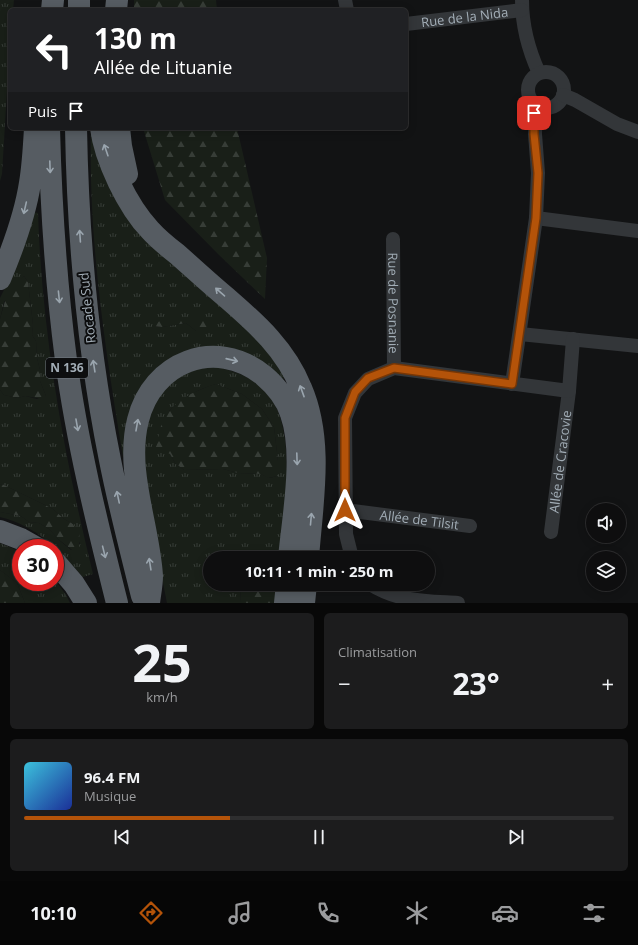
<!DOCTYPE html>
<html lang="fr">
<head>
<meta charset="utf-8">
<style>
  :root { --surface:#0e0e0f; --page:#1c1c1d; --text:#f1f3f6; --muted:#9b9c9e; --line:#2e2e2f; --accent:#b45309 }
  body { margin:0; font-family:"Open Sans",sans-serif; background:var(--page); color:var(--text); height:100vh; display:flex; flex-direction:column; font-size:15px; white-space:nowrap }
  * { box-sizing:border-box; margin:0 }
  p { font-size:13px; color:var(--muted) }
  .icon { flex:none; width:22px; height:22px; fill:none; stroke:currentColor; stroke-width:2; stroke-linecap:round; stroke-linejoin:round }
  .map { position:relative; height:603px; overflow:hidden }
  .drawer { display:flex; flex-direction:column; gap:10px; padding:10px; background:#080808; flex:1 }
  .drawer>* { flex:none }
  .banner { position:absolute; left:8px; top:8px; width:400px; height:122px; border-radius:6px; box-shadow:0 2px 10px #0003,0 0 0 1px var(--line); background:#202124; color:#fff; overflow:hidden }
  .controls { position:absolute; left:586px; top:503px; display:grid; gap:8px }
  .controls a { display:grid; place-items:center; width:40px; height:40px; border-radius:50%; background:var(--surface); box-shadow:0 2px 10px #0003,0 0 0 1px var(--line); font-size:20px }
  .speed { position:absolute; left:12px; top:539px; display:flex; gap:8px; font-size:20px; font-weight:700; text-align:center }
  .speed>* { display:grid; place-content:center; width:52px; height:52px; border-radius:50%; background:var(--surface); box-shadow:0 2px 10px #0003,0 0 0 1px var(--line); line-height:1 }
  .speed .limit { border:6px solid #d22; background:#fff; color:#111 }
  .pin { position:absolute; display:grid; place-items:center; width:34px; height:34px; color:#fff; margin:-17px; border-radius:8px; box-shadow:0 2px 6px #0006 }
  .me { position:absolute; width:44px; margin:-22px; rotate:0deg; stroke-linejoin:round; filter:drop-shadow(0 0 3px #0008) }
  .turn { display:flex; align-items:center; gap:14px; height:84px; padding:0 20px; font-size:18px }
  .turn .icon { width:52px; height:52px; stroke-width:2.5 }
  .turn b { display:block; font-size:28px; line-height:34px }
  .then { display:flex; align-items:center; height:38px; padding:0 20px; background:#0003; gap:8px; font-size:15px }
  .big { font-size:30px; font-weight:700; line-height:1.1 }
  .drawer .card { flex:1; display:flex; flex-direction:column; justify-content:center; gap:6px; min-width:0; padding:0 14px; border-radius:6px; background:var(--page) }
  .drawer .dial { align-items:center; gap:0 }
  .dial b { font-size:52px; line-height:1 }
  .song { display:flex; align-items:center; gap:12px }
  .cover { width:48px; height:48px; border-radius:6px; background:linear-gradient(135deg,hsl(190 70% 55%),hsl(230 70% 35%)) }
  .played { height:4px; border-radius:2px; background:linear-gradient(90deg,var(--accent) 35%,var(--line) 35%) }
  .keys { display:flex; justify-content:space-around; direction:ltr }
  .heat { display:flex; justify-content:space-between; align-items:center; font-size:22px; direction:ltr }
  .drawer .tiles { flex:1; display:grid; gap:10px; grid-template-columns:1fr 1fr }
  .card:last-child { grid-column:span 2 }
  .trip { position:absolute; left:203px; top:551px; width:232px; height:40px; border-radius:20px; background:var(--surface); box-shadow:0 2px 10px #0003,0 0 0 1px var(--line); font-weight:700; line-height:40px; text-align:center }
  .tabs { display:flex; height:64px; justify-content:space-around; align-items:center; background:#060606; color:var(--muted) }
  .tabs .icon { width:28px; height:28px }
  .tabs .on { color:var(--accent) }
  .tabs b { font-size:18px; color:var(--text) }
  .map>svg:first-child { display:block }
  .grass { fill:url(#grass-tufts); fill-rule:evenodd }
  .forest { fill:url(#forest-firs) }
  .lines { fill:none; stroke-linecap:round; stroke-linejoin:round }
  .minor { stroke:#333639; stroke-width:14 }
  .trunk { stroke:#565c62; stroke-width:22 }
  .oneway { stroke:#9aa5ae }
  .route-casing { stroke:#753606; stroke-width:10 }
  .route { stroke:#b45309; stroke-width:7 }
  .labels { text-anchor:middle; stroke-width:4; stroke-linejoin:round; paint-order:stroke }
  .shield { fill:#0d0e0f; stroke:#757d84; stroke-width:1 }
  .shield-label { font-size:12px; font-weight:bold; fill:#a2adb6 }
  .street-label { font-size:13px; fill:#a2adb6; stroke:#0d0e0f }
</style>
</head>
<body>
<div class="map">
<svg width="638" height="603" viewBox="0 0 638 603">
  <defs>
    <pattern id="grass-tufts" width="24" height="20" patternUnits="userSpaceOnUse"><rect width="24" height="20" fill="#191f18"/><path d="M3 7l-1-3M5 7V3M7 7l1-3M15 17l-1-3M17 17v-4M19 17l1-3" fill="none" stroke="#373d37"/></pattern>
    <pattern id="forest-firs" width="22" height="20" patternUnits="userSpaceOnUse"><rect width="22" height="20" fill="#191f18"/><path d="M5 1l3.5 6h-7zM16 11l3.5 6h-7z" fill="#373d37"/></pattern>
  </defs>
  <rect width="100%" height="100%" fill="#121314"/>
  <!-- grass -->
  <path class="grass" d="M0,0H14L13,10H10V41L2,174L0,181Z
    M91,128L109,175L242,320L288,378L280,379L176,360L128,455L123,457C105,348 88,238 91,128ZM210,318L196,331L186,323L162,327L155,326Z
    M33,212L38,213C42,335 64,456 93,574L83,577C59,550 37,526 0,517V512L21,516L29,522L39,523L49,529L59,540L71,550L80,544L73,524L64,519L53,509L2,484L0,485V390L4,395L18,398L25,396L37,399L46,396L40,381V370L37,358L36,341L32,335L33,325L28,282L24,276L4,302L0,319V298L8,282Z
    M216,367C233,371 247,375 260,386C301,418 284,513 280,558H210V584H241L240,603H167L152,527L143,471L146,416L166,387L186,372L202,368ZM216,384L242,394L262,409L274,427L278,461V476L269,478L261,474L238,473L223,469L184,470L175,463L170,454L169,411C184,397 196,390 216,384Z
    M0,543L21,552V582H55V580L66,595L70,603H25L17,583L0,570Z"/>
  <!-- forest -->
  <path class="forest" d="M134,0H216L217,10H134Z
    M143,128H237L267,258L265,299L218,254L165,200Z
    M24,276L28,282L33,325L32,335L36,341L37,358L40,370V381L46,396L43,399L25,396L18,398L4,395L0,390V319L7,294Z
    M206,317L210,318L212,328L205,333L196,331L186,323L162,327L154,326L159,321Z
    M216,384L242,394L262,409L274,427L278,461V476L268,478L261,474L238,473L223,469L184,470L175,463L170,454L156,447C158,440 159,432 161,426C170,402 193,391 216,384Z
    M2,484L53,509L64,519L73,524L80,533C78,540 80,545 79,551L75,552L59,540L49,529L39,523L29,522L21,516L0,512V485Z
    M0,570L17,583L25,603H0Z
    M241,584H277L276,603H240Z"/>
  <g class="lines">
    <!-- minor -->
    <g class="minor">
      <path d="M345,0L347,10"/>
      <path d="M522,0C522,24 529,51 539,73"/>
      <path id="s1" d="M406,24L522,10"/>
      <circle cx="546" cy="90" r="18"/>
      <path d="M563,95L575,100L617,124L638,132"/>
      <path d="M536,218L638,231"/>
      <path id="s2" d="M393,239L394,368"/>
      <path d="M520,334L638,346"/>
      <path d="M512,384L536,218L538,173L535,134L536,105"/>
      <path id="s3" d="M345,510L470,526"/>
      <path id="s4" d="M551,532L569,391"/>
      <path d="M352,558L346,534L345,418L355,393L368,379L394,368L569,391L573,339"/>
      <path d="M370,584C399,602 425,601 458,603"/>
    </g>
    <!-- trunk -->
    <path class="trunk" d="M52,10L53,0
      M79,10V0
      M116,10L117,0
      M49,128C51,206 56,283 66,360C77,442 97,523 117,603
      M76,128C78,239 88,351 110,460C119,506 131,551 142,596
      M101,128C105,160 128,207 150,230C158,239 168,247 177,254C194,269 210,284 227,298C257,324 286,350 301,388C324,441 312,503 308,558
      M119,128L121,146L127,174
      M0,279C13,248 25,216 30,183C33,165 34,146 35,128
      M0,531L21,539L37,548
      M55,562L74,584L86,603
      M149,603C150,594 152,585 152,576C149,525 125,471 138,420C152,362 215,337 263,375C276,386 286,398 291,414C305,453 293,516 289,558
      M285,603L287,584
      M304,603L306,584"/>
  </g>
  <!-- one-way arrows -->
  <defs><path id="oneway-shaft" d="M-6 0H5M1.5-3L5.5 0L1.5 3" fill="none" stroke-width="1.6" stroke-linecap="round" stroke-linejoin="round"/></defs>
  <g class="oneway">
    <use href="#oneway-shaft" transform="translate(106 150) rotate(-109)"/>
    <use href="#oneway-shaft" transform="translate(50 167) rotate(88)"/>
    <use href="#oneway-shaft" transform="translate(25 208) rotate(103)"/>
    <use href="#oneway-shaft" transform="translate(80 236) rotate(-94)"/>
    <use href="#oneway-shaft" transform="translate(220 292) rotate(-139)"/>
    <use href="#oneway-shaft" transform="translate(59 297) rotate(84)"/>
    <use href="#oneway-shaft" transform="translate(232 360) rotate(13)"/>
    <use href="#oneway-shaft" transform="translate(94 366) rotate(-99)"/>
    <use href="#oneway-shaft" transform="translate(302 391) rotate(-110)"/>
    <use href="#oneway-shaft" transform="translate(77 425) rotate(80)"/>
    <use href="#oneway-shaft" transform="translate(137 425) rotate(-80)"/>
    <use href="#oneway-shaft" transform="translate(297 459) rotate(88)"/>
    <use href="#oneway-shaft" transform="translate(118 497) rotate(-102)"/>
    <use href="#oneway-shaft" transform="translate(311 519) rotate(-85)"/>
    <use href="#oneway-shaft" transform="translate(104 552) rotate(76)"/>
    <use href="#oneway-shaft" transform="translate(150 564) rotate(-99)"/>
  </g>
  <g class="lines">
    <!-- route casing -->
    <g class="route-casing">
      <path id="route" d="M345,510V418L355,392L368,378L394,368L512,384L536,218L538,173L534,134V113"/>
    </g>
    <!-- route -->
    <use href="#route" class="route"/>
  </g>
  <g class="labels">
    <!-- shield labels -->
    <rect class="shield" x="46" y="358" width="42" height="20" rx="3"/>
    <g class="shield-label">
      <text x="67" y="372">N 136</text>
    </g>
    <!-- street labels -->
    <g class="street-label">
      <text dy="5" stroke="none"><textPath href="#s1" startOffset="59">Rue de la Nida</textPath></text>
      <text dy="5" stroke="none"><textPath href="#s2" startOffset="64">Rue de Posnanie</textPath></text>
      <text transform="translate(87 308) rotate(-96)" y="5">Rocade Sud</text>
      <text dy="5" stroke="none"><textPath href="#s4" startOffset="71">Allée de Cracovie</textPath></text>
      <text dy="5" stroke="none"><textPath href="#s3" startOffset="75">Allée de Tilsit</textPath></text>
    </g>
  </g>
</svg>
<div class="controls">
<a><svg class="icon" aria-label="sound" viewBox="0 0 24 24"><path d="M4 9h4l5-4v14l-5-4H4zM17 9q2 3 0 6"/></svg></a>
<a><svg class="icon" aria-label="layers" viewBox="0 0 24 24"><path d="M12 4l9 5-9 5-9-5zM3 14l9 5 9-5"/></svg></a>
</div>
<div class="speed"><div class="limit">30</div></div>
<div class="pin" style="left:534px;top:113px;background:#d93025"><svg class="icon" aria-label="arrive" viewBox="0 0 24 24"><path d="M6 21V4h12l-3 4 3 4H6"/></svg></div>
<svg class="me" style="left:345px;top:510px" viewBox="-20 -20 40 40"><path d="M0-17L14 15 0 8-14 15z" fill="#b45309" stroke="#fff" stroke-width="4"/></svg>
<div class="trip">10:11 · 1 min · 250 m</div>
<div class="banner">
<div class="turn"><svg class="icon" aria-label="left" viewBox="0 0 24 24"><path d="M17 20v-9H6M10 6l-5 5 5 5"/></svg><div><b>130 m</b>Allée de Lituanie</div></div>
<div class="then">Puis<svg class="icon" aria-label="arrive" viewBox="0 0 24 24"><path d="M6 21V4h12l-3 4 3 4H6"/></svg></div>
</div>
</div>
<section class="drawer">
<div class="tiles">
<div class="card dial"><b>25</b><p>km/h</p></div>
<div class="card"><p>Climatisation</p>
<div class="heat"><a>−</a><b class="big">23°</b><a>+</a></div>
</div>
<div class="card">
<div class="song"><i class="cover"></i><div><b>96.4 FM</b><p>Musique</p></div></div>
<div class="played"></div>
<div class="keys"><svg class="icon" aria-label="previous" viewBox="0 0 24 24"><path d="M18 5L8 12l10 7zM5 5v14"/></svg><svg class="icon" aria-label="pause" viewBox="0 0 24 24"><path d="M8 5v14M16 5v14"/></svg><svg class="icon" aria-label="next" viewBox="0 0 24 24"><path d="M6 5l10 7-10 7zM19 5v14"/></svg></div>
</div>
</div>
</section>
<nav class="tabs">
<b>10:10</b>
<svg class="icon on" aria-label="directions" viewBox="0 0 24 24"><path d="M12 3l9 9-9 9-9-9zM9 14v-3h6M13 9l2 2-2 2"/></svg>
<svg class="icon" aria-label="music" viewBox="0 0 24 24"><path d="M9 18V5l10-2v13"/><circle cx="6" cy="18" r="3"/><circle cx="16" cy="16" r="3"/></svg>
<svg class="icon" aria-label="phone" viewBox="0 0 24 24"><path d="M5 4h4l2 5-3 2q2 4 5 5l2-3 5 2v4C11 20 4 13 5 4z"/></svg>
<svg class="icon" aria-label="climate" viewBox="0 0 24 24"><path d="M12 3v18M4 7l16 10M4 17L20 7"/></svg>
<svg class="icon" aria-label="car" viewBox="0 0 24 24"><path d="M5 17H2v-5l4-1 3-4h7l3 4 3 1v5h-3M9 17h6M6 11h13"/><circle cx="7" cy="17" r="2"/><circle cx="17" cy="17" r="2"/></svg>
<svg class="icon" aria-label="filters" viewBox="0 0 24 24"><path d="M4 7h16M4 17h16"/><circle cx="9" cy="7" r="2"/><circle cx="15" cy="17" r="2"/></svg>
</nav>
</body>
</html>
